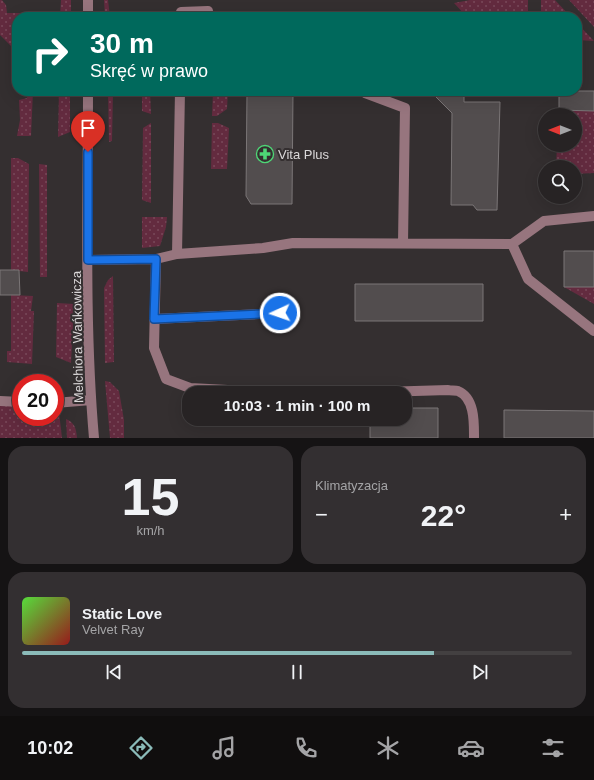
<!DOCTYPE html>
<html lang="pl">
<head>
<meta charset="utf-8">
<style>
  :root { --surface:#272324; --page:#332f31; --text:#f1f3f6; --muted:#a4a4a6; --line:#434041; --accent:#8bbbb9 }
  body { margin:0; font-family:Arial,sans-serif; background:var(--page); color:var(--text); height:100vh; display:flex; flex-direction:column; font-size:15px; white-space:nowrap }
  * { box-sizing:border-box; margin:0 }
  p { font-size:13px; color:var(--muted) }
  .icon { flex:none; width:22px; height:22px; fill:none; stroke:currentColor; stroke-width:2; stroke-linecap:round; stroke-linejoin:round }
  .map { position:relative; height:438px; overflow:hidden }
  .sheet { display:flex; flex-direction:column; gap:8px; padding:8px; background:#151314; flex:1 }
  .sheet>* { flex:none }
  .hud { position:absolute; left:12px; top:12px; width:570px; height:84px; border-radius:16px; box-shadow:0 4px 16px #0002,0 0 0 1px var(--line); background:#00695c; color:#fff; overflow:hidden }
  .needle { width:26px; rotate:270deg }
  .controls { position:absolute; left:538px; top:108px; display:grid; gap:8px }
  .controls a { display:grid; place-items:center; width:44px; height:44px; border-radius:50%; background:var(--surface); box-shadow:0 4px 16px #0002,0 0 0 1px var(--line); font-size:20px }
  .speed { position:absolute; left:12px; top:374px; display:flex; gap:8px; font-size:20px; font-weight:700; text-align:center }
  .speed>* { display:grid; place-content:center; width:52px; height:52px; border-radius:50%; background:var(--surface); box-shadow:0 4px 16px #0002,0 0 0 1px var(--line); line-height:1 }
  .speed .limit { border:6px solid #d22; background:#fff; color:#111 }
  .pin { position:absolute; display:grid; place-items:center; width:34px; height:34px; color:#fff; margin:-41px -17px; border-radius:50% 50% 50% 0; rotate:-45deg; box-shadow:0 0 4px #0007 }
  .pin .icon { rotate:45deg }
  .me { position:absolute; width:44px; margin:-22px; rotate:267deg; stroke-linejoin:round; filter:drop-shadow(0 0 3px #0008) }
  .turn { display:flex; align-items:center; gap:14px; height:84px; padding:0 12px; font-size:18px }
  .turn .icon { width:52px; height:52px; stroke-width:2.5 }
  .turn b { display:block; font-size:28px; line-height:34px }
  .big { font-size:30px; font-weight:800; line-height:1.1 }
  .sheet .tile { flex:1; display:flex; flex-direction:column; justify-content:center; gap:6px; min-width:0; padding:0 14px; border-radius:16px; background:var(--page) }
  .sheet .dial { align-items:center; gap:0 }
  .dial b { font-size:52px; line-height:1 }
  .song { display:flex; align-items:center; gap:12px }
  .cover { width:48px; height:48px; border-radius:6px; background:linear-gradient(135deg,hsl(110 70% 55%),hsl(0 70% 35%)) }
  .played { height:4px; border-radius:2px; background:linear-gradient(90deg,var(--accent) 75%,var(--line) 75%) }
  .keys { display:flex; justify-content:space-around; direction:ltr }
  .heat { display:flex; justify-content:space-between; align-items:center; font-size:22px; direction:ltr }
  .sheet .tiles { flex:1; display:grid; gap:8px; grid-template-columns:1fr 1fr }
  .tile:last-child { grid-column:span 2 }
  .trip { position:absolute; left:182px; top:386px; width:230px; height:40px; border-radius:16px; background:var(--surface); box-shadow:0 4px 16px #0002,0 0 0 1px var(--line); font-weight:800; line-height:40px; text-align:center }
  .tabs { display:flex; height:64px; justify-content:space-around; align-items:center; background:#100e0e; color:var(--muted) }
  .tabs .icon { width:28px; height:28px }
  .tabs .on { color:var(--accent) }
  .tabs b { font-size:18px; color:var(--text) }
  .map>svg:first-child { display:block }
  .grass { fill:url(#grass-dots) }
  .building { fill:#524d4e; stroke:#7b7677 }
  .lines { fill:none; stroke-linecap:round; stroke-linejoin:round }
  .minor { stroke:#97757e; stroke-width:10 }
  .route-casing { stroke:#114b97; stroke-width:10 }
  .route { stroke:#1a73e8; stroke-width:7 }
  .labels { text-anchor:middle; stroke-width:4; stroke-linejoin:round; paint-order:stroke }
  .poi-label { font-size:13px; fill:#dbd8d9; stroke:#342f30; text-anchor:start }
  .street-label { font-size:13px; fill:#dbd8d9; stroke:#342f30 }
</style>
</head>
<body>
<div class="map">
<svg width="594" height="438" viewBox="0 0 594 438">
  <defs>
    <pattern id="grass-dots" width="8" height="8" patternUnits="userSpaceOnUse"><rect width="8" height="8" fill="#632b3f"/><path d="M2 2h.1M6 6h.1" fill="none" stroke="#79495a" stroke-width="1.8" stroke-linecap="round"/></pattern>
  </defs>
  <rect width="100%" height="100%" fill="#342f30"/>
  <!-- grass -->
  <path class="grass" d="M0,0H2L6,5L7,13H29V17H17V52L0,35Z
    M61,0H71V17H60Z
    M104,0H108L110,17H105Z
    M470,0H528V17H467L454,3Z
    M541,0H555L571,17H541Z
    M569,0H594V27Z
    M577,23L594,41L577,40Z
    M28,91H33L31,136H17L20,120L19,100L27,98Z
    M59,91H70V132L58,137Z
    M108,91H113L112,141L109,142Z
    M142,91H150L151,114L142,111Z
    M213,91H228L227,109L217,116H212Z
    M559,110L594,111V173L575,174V167H556L557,145H575V115H559Z
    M151,123V203L142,200L143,128Z
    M212,123H218L229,128L227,169H211Z
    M11,158H18L29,164L28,272L11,270Z
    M39,164L47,165V277H40Z
    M142,217H167L166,227L160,246L142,248Z
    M113,276L114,362L105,363L104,288L108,280Z
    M564,287H594V304Z
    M11,295L33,296L31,311H34L32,364L7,362V351H11Z
    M57,303L74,304L71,363L56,357Z
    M105,381L110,382L119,391L124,420V438H110Z
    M0,401L21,402V417H55V403H58L62,438H0Z
    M66,419C75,423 76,428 77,438H67Z"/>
  <!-- building -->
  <path class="building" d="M247,91H293L292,204H251L246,196Z
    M430,91H464V102H500L497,210H477L473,205H451L452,113Z
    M559,91H594V111L559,110Z
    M564,251H594V287H564Z
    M0,270H19L20,295H0Z
    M355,284H483V321H355Z
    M405,408H438V438H370V419H405Z
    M504,410L594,411V438H504Z"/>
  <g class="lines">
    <!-- minor -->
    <path class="minor" d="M88,0V17
      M181,17V12L208,11
      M88,91C88,207 84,323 94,438
      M365,93L405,108L403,243
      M512,244L528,279L594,331
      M177,254L180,91
      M156,259L154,348L166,379L190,388L287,393
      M88,260L156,259L177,254L263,248L293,243L512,244L544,221L594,216
      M154,319L280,313
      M348,393L448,390C451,391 455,390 458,391C475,398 474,423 474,438
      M0,401L21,402
      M55,403L91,400"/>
  </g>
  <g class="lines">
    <!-- route casing -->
    <g class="route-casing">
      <path id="route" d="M88,152V260L156,259L154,319L280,313"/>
    </g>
    <!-- route -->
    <use href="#route" class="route"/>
  </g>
  <!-- icons -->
  <defs>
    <g id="pharmacy-ring" transform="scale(0.9)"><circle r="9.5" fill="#342f30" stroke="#4ed676" stroke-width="1.5"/><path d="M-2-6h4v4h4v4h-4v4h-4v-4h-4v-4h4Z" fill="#4ed676"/></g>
  </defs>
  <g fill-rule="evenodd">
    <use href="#pharmacy-ring" x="265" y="154"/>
  </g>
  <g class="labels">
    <!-- poi labels -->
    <g class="poi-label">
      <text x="278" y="159">Vita Plus</text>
    </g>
    <!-- street labels -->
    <g class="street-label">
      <text transform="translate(77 337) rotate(-91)" y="5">Melchiora Wańkowicza</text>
    </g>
  </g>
</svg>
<div class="controls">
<a><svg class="needle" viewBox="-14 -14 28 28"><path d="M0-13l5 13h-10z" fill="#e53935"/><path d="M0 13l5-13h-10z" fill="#a4a4a6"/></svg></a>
<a><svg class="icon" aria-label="search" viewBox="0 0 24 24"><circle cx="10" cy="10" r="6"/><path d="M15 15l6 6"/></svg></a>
</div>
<div class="speed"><div class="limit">20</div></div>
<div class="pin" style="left:88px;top:152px;background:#d93025"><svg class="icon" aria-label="arrive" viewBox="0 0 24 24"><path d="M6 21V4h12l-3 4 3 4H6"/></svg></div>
<svg class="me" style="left:280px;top:313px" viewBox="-20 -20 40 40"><circle r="17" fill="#1a73e8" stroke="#fff" stroke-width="3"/><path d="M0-11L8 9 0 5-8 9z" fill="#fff"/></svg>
<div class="trip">10:03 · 1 min · 100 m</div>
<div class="hud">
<div class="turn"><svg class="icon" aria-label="right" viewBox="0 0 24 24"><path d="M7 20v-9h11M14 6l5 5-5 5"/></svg><div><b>30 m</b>Skręć w prawo</div></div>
</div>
</div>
<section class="sheet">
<div class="tiles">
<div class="tile dial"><b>15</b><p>km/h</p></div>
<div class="tile"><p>Klimatyzacja</p>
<div class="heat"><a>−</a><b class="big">22°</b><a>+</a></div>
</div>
<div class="tile">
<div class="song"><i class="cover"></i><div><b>Static Love</b><p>Velvet Ray</p></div></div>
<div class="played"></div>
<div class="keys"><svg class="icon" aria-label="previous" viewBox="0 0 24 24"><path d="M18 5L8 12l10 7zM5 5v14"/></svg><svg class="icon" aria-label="pause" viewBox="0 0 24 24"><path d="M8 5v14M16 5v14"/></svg><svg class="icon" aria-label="next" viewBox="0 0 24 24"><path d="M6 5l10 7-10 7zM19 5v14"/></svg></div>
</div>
</div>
</section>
<nav class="tabs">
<b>10:02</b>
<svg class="icon on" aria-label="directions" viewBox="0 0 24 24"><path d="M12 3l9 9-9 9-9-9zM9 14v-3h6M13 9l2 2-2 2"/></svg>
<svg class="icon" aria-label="music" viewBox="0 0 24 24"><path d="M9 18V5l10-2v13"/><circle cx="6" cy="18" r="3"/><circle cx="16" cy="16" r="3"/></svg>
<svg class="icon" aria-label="phone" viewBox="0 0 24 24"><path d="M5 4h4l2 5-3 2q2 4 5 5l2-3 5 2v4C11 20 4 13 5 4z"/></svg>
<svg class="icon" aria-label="climate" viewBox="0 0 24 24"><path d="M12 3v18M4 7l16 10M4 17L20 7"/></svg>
<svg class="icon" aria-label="car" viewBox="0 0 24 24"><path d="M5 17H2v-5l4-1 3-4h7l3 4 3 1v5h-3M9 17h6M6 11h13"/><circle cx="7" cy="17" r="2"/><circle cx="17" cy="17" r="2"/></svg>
<svg class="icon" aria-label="filters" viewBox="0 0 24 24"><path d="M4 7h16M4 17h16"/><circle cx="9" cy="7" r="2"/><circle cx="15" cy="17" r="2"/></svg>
</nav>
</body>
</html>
